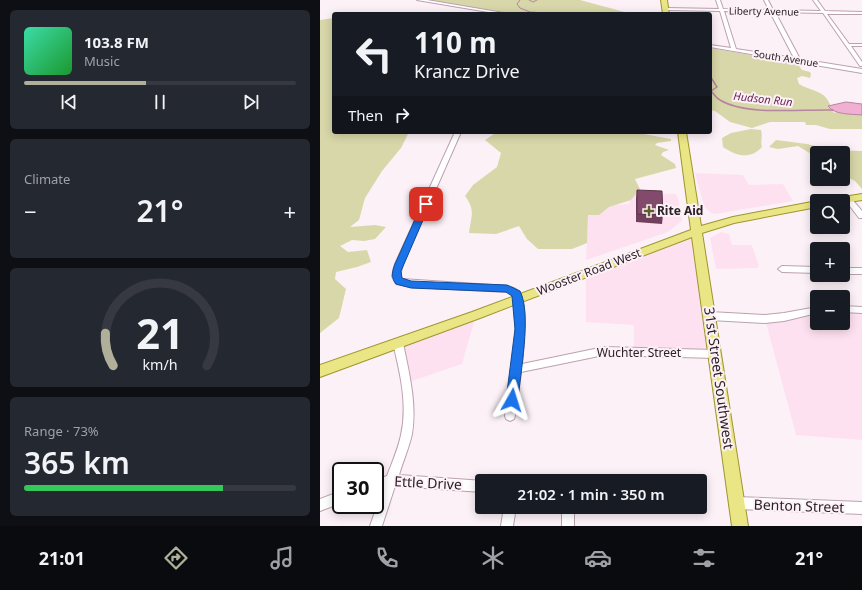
<!DOCTYPE html>
<html lang="en">
<head>
<meta charset="utf-8">
<style>
  :root { --surface:#171b24; --page:#242831; --text:#f1f3f6; --muted:#9ea1a6; --line:#363941; --accent:#b0b09a }
  body { margin:0; font-family:"Noto Sans",sans-serif; background:var(--page); color:var(--text); height:100vh; display:flex; flex-direction:column; font-size:15px; white-space:nowrap }
  * { box-sizing:border-box; margin:0 }
  p { font-size:13px; color:var(--muted) }
  .icon { flex:none; width:22px; height:22px; fill:none; stroke:currentColor; stroke-width:2; stroke-linecap:round; stroke-linejoin:round }
  .map { position:relative; flex:1; overflow:hidden }
  .drawer { display:flex; flex-direction:column; gap:10px; padding:10px; background:#0d0f14; width:320px }
  .drawer>* { flex:none }
  .top-card { position:absolute; left:12px; top:12px; width:380px; height:122px; border-radius:4px; box-shadow:0 2px 10px #0003; background:#171b24; color:var(--text); overflow:hidden }
  .controls { position:absolute; left:490px; top:146px; display:grid; gap:8px }
  .controls a { display:grid; place-items:center; width:40px; height:40px; border-radius:4px; background:var(--surface); box-shadow:0 2px 10px #0003; font-size:20px }
  .speed { position:absolute; left:12px; top:462px; display:flex; gap:8px; font-size:20px; font-weight:700; text-align:center }
  .speed>* { display:grid; place-content:center; width:52px; height:52px; border-radius:50%; background:var(--surface); box-shadow:0 2px 10px #0003; line-height:1 }
  .speed .limit { border:2px solid #111; border-radius:6px; background:#fff; color:#111 }
  .pin { position:absolute; display:grid; place-items:center; width:34px; height:34px; color:#fff; margin:-17px; border-radius:8px; box-shadow:0 2px 6px #0006 }
  .me { position:absolute; width:44px; margin:-22px; rotate:6deg; stroke-linejoin:round; filter:drop-shadow(0 0 3px #0008) }
  .turn { display:flex; align-items:center; gap:14px; height:84px; padding:0 16px; font-size:18px }
  .turn .icon { width:52px; height:52px; stroke-width:2.5 }
  .turn b { display:block; font-size:28px; line-height:34px }
  .then { display:flex; align-items:center; height:38px; padding:0 16px; background:#0003; gap:8px; font-size:15px }
  .big { font-size:30px; font-weight:600; line-height:1.1 }
  .drawer .tile { flex:1; display:flex; flex-direction:column; justify-content:center; gap:6px; min-width:0; padding:0 14px; border-radius:6px; background:var(--page) }
  .drawer .dial { align-items:center; gap:0 }
  .dial svg { height:104px; overflow:visible; fill:none; stroke:var(--line); stroke-width:7; stroke-linecap:round; text-anchor:middle }
  .dial text { fill:var(--text); stroke:none }
  .song { display:flex; align-items:center; gap:12px }
  .cover { width:48px; height:48px; border-radius:6px; background:linear-gradient(135deg,hsl(160 70% 55%),hsl(130 70% 35%)) }
  .played { height:4px; border-radius:2px; background:linear-gradient(90deg,var(--accent) 45%,var(--line) 45%) }
  .keys { display:flex; justify-content:space-around; direction:ltr }
  .heat { display:flex; justify-content:space-between; align-items:center; font-size:22px; direction:ltr }
  .charge { height:6px; border-radius:3px; background:linear-gradient(90deg,#34c759 73%,var(--line) 0) }
  .trip { position:absolute; left:155px; top:474px; width:232px; height:40px; border-radius:4px; background:var(--surface); box-shadow:0 2px 10px #0003; font-weight:600; line-height:40px; text-align:center }
  .tab-bar { display:flex; height:64px; justify-content:space-around; align-items:center; background:#090b0e; color:var(--muted) }
  .tab-bar .icon { width:28px; height:28px }
  .tab-bar .current { color:var(--accent) }
  .tab-bar b { font-size:18px; color:var(--text) }
  main { display:flex; flex:1; min-height:0 }
  .map>svg:first-child { display:block }
  .built { fill:#fee1f0 }
  .green { fill:#d8d7a9 }
  .water { fill:#f1b0d3; stroke:#b6859f }
  .lines { fill:none; stroke-linecap:round; stroke-linejoin:round }
  .stream-far1 { stroke:#b6859f; stroke-width:1 }
  .stream { stroke:#b6859f; stroke-width:1.5 }
  .minor-casing { stroke:#bca1af; stroke-width:2 }
  .major-casing { stroke:#9e952f; stroke-width:2 }
  .minor { fill:#fff; fill-rule:evenodd }
  .major { fill:#eae585; fill-rule:evenodd }
  .wall { fill:#71405c }
  .building { fill:#834b6b; stroke:#5c344b }
  .route { fill:#1a73e8; stroke:#114b97 }
  .poi-dot { fill:#605d2a; stroke:#fcf1f7; stroke-width:1.5 }
  .labels { text-anchor:middle; stroke-width:4; stroke-linejoin:round; paint-order:stroke }
  .far-street-label { font-size:10px; fill:#2c2127; stroke:#fcf1f7 }
  .far-water-label { font-size:11px; font-style:italic; fill:#671e4c; stroke:#fcf1f7 }
  .poi-label { font-size:12px; font-weight:bold; fill:#2c2127; stroke:#fcf1f7; text-anchor:start }
  .street-label { font-size:12px; fill:#2c2127; stroke:#fcf1f7 }
  .near-street-label { font-size:14px; fill:#2c2127; stroke:#fcf1f7 }
</style>
</head>
<body>
<main>
<section class="drawer">
<div class="tile">
<div class="song"><i class="cover"></i><div><b>103.8 FM</b><p>Music</p></div></div>
<div class="played"></div>
<div class="keys"><svg class="icon" aria-label="previous" viewBox="0 0 24 24"><path d="M18 5L8 12l10 7zM5 5v14"/></svg><svg class="icon" aria-label="pause" viewBox="0 0 24 24"><path d="M8 5v14M16 5v14"/></svg><svg class="icon" aria-label="next" viewBox="0 0 24 24"><path d="M6 5l10 7-10 7zM19 5v14"/></svg></div>
</div>
<div class="tile"><p>Climate</p>
<div class="heat"><a>−</a><b class="big">21°</b><a>+</a></div>
</div>
<div class="tile dial"><svg viewBox="0 0 100 80">
<path d="M14 69A42 42 0 1 1 86 69"/>
<path d="M14 69A42 42 0 0 1 8 44" stroke="#b0b09a"/>
<text x="50" y="56" font-size="32" font-weight="700">21</text>
<text x="50" y="72" font-size="11">km/h</text>
</svg></div>
<div class="tile"><p>Range · 73%</p><b class="big">365 km</b><div class="charge"></div></div>
</section>
<div class="map">
<svg width="542" height="526" viewBox="0 0 542 526">
  <rect width="100%" height="100%" fill="#fcf1f7"/>
  <!-- built -->
  <path class="built" d="M375,173L423,175L429,185L463,184L473,201L395,214L391,213L384,206Z
    M313,193L356,194L359,202L362,221L348,232L266,260L268,215L279,214L289,207L295,205L309,204L310,197Z
    M377,231L395,354L314,351V325L266,322V272Z
    M401,232L409,234L412,245H431L433,248L439,266L437,268L396,269L390,238Z
    M523,309L542,310V440L476,435L445,319L497,310V323H523Z
    M156,315L142,364L86,383L78,343Z"/>
  <!-- green -->
  <path class="green" d="M106,0H260L312,14H196Z
    M14,18V132H89L81,148L62,171L45,198L39,220L30,227L55,225L66,227L55,239L44,241L32,240L20,246L28,252L47,250L51,262L37,267L16,272L15,279L26,289L19,318L0,333V20Z
    M390,48L477,63L482,70L490,72L491,74L490,78L482,76L477,78L479,84C488,90 501,90 507,99C510,103 511,108 514,113L519,111L542,112V129H510L496,125H486L485,122H450L432,128L410,122L395,111L390,110Z
    M431,129L441,130C443,136 440,142 442,147C430,160 416,156 403,147L402,138L411,133Z
    M177,132H312L351,139V141L337,143L335,145L349,150L343,152L341,155L355,164L356,168L315,179L320,189L311,200L289,207L279,215H268L267,243L252,249H218L207,239L199,226L176,234L149,233C151,216 156,211 145,196L153,185L177,167L181,153L165,140Z
    M456,140L487,144L510,150L542,151V189L535,181L523,175V153H497L496,157L478,146L458,149L449,147Z"/>
  <!-- water -->
  <path class="water" d="M526,102L542,104V115C532,114 514,115 508,106Z"/>
  <g class="lines">
    <!-- stream-far1 -->
    <path class="stream-far1" d="M200,0L197,4L200,8L210,12L241,14
      M209,0L213,2L217,0"/>
    <!-- stream -->
    <path class="stream" d="M390,76L397,87L391,91C394,94 396,98 400,100C426,116 482,109 513,110"/>
    <!-- minor casing -->
    <g class="minor-casing">
      <path id="minor" d="M97,0H107L190,14H180Z
        M396,0H400L403,9L449,10L444,0H448L453,10L501,11L493,0H497L505,11L542,12V14H507L529,44H542V46H531L542,62V66H540L503,13L455,12L480,59L542,69V73L390,47V45L411,48L400,11L345,10L343,9L345,8L399,9ZM404,11L450,12L474,58L416,49Z
        M135,132H141L83,264L80,276L82,279L187,286C191,287 196,288 198,291C209,304 203,347 202,364L284,347L395,350L398,351L400,354L398,357L395,358L284,355L201,372L195,416L194,419L190,421L186,419L185,416C189,386 202,322 192,295L187,292L91,287L76,284L72,276L75,264Z
        M526,197H530L542,211V218H539L526,201L524,199Z
        M462,266L497,267V273L462,272L458,269Z
        M523,268H542V274H523Z
        M523,306L542,307V313L523,312Z
        M497,307V313L464,321L445,323L390,320L387,319L386,316L387,313L390,312L445,315L464,313Z
        M78,339L81,340L83,343C89,373 97,403 92,434C89,448 83,461 79,475L164,481H162V492L75,486L62,526H50L63,489L55,492V480L67,476C72,463 78,449 81,435C88,404 80,373 73,343L75,340Z
        M21,491V503L0,511V499Z
        M416,497L542,502V514L416,509L412,507L410,503L412,499Z
        M184,507H196L193,526H181Z
        M242,507H254V526H242Z"/>
    </g>
    <!-- major casing -->
    <g class="major-casing">
      <path id="major" d="M341,0H347L349,14H343Z
        M358,132H366L381,226L413,217L497,201H498L497,207L414,223L382,233L428,526H412L372,237L160,318L0,377V365L152,312L371,230Z
        M542,194V200L523,203V201H512L517,198Z"/>
    </g>
    <!-- minor -->
    <use href="#minor" class="minor"/>
    <!-- major -->
    <use href="#major" class="major"/>
  </g>
  <!-- wall -->
  <path class="wall" d="M317,190L343,215L342,224L316,222V199Z"/>
  <!-- building -->
  <path class="building" d="M317,190L342,191L343,215L317,214Z"/>
  <!-- route -->
  <path class="route" d="M106,201L110,204L84,264L81,271L82,278L91,281L187,285L200,291C212,314 200,374 198,400L196,404L192,406L188,404L186,400L195,329L192,296L186,292L91,288L76,284C71,278 72,271 75,264L102,204Z"/>
  <!-- markers -->
  <path class="poi-dot" d="M327 205h4v4h4v4h-4v4h-4v-4h-4v-4h4z"/>
  <g class="labels">
    <!-- far-street labels -->
    <g class="far-street-label">
      <text transform="translate(444 11) rotate(1)" y="4">Liberty Avenue</text>
      <text transform="translate(466 58) rotate(9)" y="4">South Avenue</text>
    </g>
    <!-- far-water labels -->
    <g class="far-water-label">
      <text transform="translate(443 99) rotate(6)" y="4">Hudson Run</text>
    </g>
    <!-- poi labels -->
    <g class="poi-label">
      <text x="337" y="215">Rite Aid</text>
    </g>
    <!-- street labels -->
    <g class="street-label">
      <text transform="translate(269 272) rotate(-21)" y="4">Wooster Road West</text>
      <text x="319" y="357">Wuchter Street</text>
    </g>
    <!-- near-street labels -->
    <g class="near-street-label">
      <text transform="translate(399 378) rotate(82)" y="5">31st Street Southwest</text>
      <text transform="translate(108 483) rotate(3)" y="5">Ettle Drive</text>
      <text transform="translate(479 506) rotate(2)" y="5">Benton Street</text>
    </g>
  </g>
</svg>
<div class="controls">
<a><svg class="icon" aria-label="sound" viewBox="0 0 24 24"><path d="M4 9h4l5-4v14l-5-4H4zM17 9q2 3 0 6"/></svg></a>
<a><svg class="icon" aria-label="search" viewBox="0 0 24 24"><circle cx="10" cy="10" r="6"/><path d="M15 15l6 6"/></svg></a>
<a>+</a>
<a>−</a>
</div>
<div class="speed"><div class="limit">30</div></div>
<div class="pin" style="left:106px;top:204px;background:#d93025"><svg class="icon" aria-label="arrive" viewBox="0 0 24 24"><path d="M6 21V4h12l-3 4 3 4H6"/></svg></div>
<svg class="me" style="left:192px;top:400px" viewBox="-20 -20 40 40"><path d="M0-17L14 15 0 8-14 15z" fill="#1a73e8" stroke="#fff" stroke-width="4"/></svg>
<div class="trip">21:02 · 1 min · 350 m</div>
<div class="top-card">
<div class="turn"><svg class="icon" aria-label="left" viewBox="0 0 24 24"><path d="M17 20v-9H6M10 6l-5 5 5 5"/></svg><div><b>110 m</b>Krancz Drive</div></div>
<div class="then">Then<svg class="icon" aria-label="right" viewBox="0 0 24 24"><path d="M7 20v-9h11M14 6l5 5-5 5"/></svg></div>
</div>
</div>
</main>
<nav class="tab-bar">
<b>21:01</b>
<svg class="icon current" aria-label="directions" viewBox="0 0 24 24"><path d="M12 3l9 9-9 9-9-9zM9 14v-3h6M13 9l2 2-2 2"/></svg>
<svg class="icon" aria-label="music" viewBox="0 0 24 24"><path d="M9 18V5l10-2v13"/><circle cx="6" cy="18" r="3"/><circle cx="16" cy="16" r="3"/></svg>
<svg class="icon" aria-label="phone" viewBox="0 0 24 24"><path d="M5 4h4l2 5-3 2q2 4 5 5l2-3 5 2v4C11 20 4 13 5 4z"/></svg>
<svg class="icon" aria-label="climate" viewBox="0 0 24 24"><path d="M12 3v18M4 7l16 10M4 17L20 7"/></svg>
<svg class="icon" aria-label="car" viewBox="0 0 24 24"><path d="M5 17H2v-5l4-1 3-4h7l3 4 3 1v5h-3M9 17h6M6 11h13"/><circle cx="7" cy="17" r="2"/><circle cx="17" cy="17" r="2"/></svg>
<svg class="icon" aria-label="filters" viewBox="0 0 24 24"><path d="M4 7h16M4 17h16"/><circle cx="9" cy="7" r="2"/><circle cx="15" cy="17" r="2"/></svg>
<b>21°</b>
</nav>
</body>
</html>
